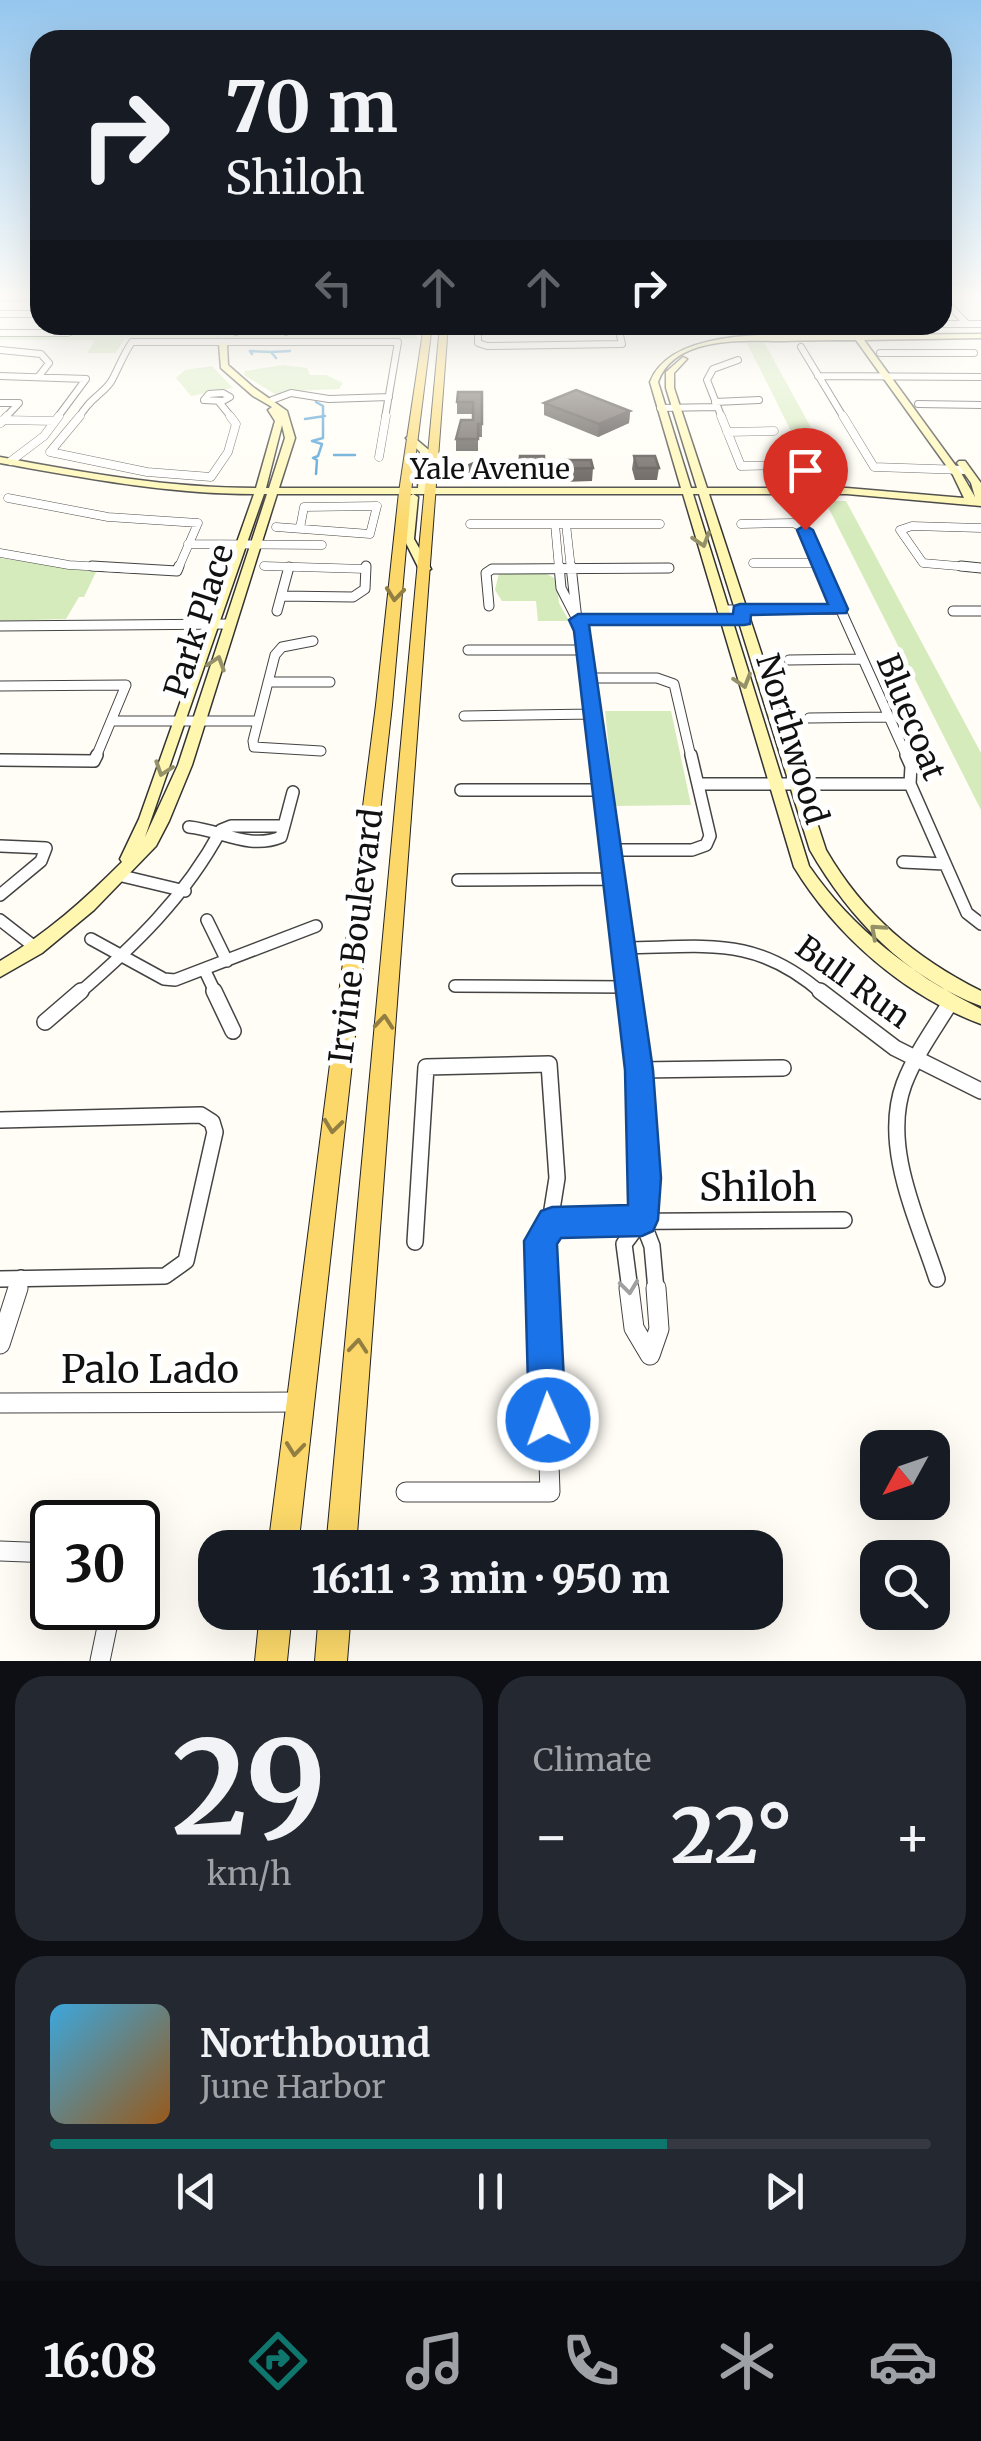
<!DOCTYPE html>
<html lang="en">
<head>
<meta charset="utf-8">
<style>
  :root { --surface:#171b24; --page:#242831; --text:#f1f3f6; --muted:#9ea1a6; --line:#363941; --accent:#0f766e }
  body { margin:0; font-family:Merriweather,serif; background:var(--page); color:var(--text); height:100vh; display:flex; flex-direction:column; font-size:38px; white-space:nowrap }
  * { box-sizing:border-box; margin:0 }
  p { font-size:32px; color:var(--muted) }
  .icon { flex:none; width:55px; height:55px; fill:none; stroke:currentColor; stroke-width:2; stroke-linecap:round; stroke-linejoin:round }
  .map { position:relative; height:1661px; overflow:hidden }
  .drawer { display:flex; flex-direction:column; gap:15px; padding:15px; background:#0d0f14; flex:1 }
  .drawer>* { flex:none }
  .top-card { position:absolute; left:30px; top:30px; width:922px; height:305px; border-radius:30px; box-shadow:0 10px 40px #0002; background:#171b24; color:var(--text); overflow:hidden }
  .needle { width:65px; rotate:230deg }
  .buttons { position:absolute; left:860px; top:1430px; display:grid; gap:20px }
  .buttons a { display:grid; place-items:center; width:90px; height:90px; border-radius:20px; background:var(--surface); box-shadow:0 10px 40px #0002; font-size:50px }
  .speed { position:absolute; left:30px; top:1500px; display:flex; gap:20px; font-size:50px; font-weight:700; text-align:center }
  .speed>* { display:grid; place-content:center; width:130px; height:130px; border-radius:50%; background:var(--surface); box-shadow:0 10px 40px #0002; line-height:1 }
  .speed .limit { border:5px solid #111; border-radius:15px; background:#fff; color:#111 }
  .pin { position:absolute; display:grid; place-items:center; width:85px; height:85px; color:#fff; margin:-102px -42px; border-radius:50% 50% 50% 0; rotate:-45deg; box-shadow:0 0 10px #0007 }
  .pin .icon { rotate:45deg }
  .me { position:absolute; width:110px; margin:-55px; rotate:358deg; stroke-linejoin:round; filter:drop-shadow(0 0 8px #0008) }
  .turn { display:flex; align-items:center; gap:35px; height:210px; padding:0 30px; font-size:45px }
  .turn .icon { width:130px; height:130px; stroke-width:2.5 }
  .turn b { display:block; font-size:70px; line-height:85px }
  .lanes { display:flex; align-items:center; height:95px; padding:0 30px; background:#0003; justify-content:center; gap:50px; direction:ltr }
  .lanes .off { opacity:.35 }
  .big { font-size:75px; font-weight:800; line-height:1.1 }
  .drawer .tile { flex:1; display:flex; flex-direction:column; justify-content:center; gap:15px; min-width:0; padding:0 35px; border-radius:30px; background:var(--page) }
  .drawer .dial { align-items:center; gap:0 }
  .dial b { font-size:130px; line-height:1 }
  .song { display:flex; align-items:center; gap:30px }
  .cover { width:120px; height:120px; border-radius:15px; background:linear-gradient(135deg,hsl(200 70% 55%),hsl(30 70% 35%)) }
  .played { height:10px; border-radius:5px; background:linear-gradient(90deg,var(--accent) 70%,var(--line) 70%) }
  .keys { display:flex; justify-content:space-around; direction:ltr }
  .heat { display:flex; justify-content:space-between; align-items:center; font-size:55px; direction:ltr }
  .drawer .tiles { flex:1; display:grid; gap:15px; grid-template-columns:1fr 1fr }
  .tile:last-child { grid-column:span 2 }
  .trip { position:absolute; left:198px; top:1530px; width:585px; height:100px; border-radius:30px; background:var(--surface); box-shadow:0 10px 40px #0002; font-weight:800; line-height:100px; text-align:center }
  .tabs { display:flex; height:160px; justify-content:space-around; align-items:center; background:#090b0e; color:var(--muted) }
  .tabs .icon { width:70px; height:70px }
  .tabs .active { color:var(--accent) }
  .tabs b { font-size:45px; color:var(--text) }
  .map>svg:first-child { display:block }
  .green { fill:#d5ebbc }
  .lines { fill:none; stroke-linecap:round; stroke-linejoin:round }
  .stream { stroke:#3d95d1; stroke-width:2.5 }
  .street-far5-casing { stroke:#444; stroke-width:8 }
  .street-far4-casing { stroke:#444; stroke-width:9 }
  .street-far3-casing { stroke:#444; stroke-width:11 }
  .street-far2-casing { stroke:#444; stroke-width:14 }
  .street-far1-casing { stroke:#444; stroke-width:18 }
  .street-casing { stroke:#444; stroke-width:21 }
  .secondary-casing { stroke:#333; stroke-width:3 }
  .primary-casing { stroke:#222; stroke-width:2 }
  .street-far5 { stroke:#fff; stroke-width:6 }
  .street-far4 { stroke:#fff; stroke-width:8 }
  .street-far3 { stroke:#fff; stroke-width:9 }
  .street-far2 { stroke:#fff; stroke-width:11 }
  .street-far1 { stroke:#fff; stroke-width:15 }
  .street { stroke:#fff; stroke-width:19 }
  .secondary { fill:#fff7b0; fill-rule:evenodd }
  .primary { fill:#fbd869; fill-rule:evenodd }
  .wall { fill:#4d4742 }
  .shaded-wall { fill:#3f3936 }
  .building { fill:#5a524d; stroke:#3f3936; stroke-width:2.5 }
  .oneway { stroke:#949068 }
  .oneway2 { stroke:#927e41 }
  .oneway3 { stroke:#a0a0a0 }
  .route { fill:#1a73e8; stroke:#114b97; stroke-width:2.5 }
  .labels { text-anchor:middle; stroke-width:10; stroke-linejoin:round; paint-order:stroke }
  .far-street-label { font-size:28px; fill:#111; stroke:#fff }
  .street-label { font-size:32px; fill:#111; stroke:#fff }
  .near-street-label { font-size:38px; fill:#111; stroke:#fff }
</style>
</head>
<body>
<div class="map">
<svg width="981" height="1661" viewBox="0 0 981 1661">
  <rect width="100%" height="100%" fill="#fffdf5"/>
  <!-- green -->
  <path class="green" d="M112,325H131L126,335H415L419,339H125L115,353H87L95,340H0V335H104Z
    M764,342L843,486L819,487L747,343Z
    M283,365L307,368L310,375H326L343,383L339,389L293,391L278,396L244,375L245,371Z
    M212,366L233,388L191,396L176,378L185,370Z
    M825,501H846L981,753V810Z
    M0,558L96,572L84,597H79L66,619L0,621Z
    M543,572L556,579L559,603L569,621H538L536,601H502L495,590L499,573Z
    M605,711H671L691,805L615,806Z"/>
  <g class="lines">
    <!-- stream -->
    <path class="stream" d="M252,354L250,351L271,352
      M276,358L271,352L290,351
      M316,402L323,406V438L312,441L322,444L318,456L313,458L317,460L316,474
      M305,419L325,416
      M334,455H355"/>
    <!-- street-far5 casing -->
    <g class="street-far5-casing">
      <path id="street-far5" d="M0,297H40
        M942,298L967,324
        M0,314H40
        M942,324H981
        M617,325L619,331
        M164,330L168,325
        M482,331H619L622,344L487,346L478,343V332Z
        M619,331H717
        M236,332L240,325
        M286,332L288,325
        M0,333H68L85,325
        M801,347L844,418
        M0,350L41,354L49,363L39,376
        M880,353H974
        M0,376L86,379L57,418
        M818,376L981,377
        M223,393L230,397L223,401L204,400L209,394Z
        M272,400L291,393L329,399L389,397
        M219,402L232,418
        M715,402L759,400
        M0,403H19L5,418
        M918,404L981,405
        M660,408L717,407
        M79,418C88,399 105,393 112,380C119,367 123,355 132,342H398L385,418
        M722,418L707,380L713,369L738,360"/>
    </g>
    <!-- street-far4 casing -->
    <g class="street-far4-casing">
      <path id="street-far4" d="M721,416L741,466L792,465
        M843,416L874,467L964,470
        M3,420L55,421
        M1,423L7,416
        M727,432L774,431
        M50,452L80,416
        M50,452L147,472L211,477L228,452L236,424L230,416
        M379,457L386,416
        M11,461L44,436L59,416
        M8,498L108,517L198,523L178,569
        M470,524H660
        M555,524L559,569
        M566,524L571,569
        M741,524L793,523L803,527L822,569
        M276,527L370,534L377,506L304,507L300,528
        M981,528L912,526L900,530L923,563L981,568
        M188,544L322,545
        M0,553L69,565L137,569
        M753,563H819
        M264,566L366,569
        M530,569L669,568"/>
    </g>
    <!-- street-far3 casing -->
    <g class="street-far3-casing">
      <path id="street-far3" d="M92,566L177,571L179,566
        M559,566L561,588L583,631L599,757
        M571,566L577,620
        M821,566L907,757
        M961,566L981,568
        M281,596L353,597L365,589L366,566
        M489,606L486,573L492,569L669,568
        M722,610L839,609
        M277,611L289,567
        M953,611H981
        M577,620H744
        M0,626L230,624
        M313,641L282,647L275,655L253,741L254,747L321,751
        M468,650H586
        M789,660L861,659
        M589,678H657L674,684L691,757
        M268,682H330
        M0,686L126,685L96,757
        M464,716L594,714
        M809,718L888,717
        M113,721H258"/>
    </g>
    <!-- street-far2 casing -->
    <g class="street-far2-casing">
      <path id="street-far2" d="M599,755L629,994
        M906,755L911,766L910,784L967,913L981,924
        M0,760L94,761L97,755
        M700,784H910
        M461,790H603
        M189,827C221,830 249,850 281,837L284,826
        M0,846L46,848L41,861L0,895
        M611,850H692L706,845L710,836L691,755
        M903,862L945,864
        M118,875L185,891
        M458,880L615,879
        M0,920L36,948
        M207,920L227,961
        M91,939L164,979L175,980L316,926
        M624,948C707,947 756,935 823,994
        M205,971L216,994
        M455,986L628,987
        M78,994C135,945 185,897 221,830L231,826H284L293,792"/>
    </g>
    <!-- street-far1 casing -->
    <g class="street-far1-casing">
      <path id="street-far1" d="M214,991L233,1031
        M629,991L639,1070L645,1177L642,1220L652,1246L656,1290
        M820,991L895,1048L981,1091
        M45,1022L81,991
        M639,1070L783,1068
        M0,1120L201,1115L212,1122L215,1132L186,1261L165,1276L0,1279
        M552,1222L844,1220
        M415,1242L426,1067L549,1064L557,1178L550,1222L541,1241L543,1290
        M937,1279C918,1220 881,1146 904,1084C915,1055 934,1029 950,1003
        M17,1290L21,1278
        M630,1290L624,1244L642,1220"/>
    </g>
    <!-- street casing -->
    <g class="street-casing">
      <path id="street" d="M629,1288L634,1328L650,1355
        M0,1344L18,1288
        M650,1355L659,1329L656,1288
        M0,1403L300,1402
        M406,1492H550L543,1288
        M0,1551L52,1553
        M100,1661L111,1608"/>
    </g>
    <!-- secondary casing -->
    <g class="secondary-casing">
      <path id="secondary" d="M845,325H853L860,335L981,334V338L864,340L961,473L975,497L971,483L957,463L959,461H965L981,483V506L847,494H709L826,850C863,914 915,958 981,991V1006C906,978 849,918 810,850L699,494H693L809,866C853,930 912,974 981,1009V1024C905,996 836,936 794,867L683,494H277L192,765L169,821L156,846L94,910L42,953L0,977V961C46,934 84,900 122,862L120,859L139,819L254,494C168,494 85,478 0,463V457C85,473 169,488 256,488L275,421L268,410L272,407L253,396L221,368L219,344L223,342L227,344L228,365L253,387L287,411L295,438L279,488H418L420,452L406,438L411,435L430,451L428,488H681L650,382C673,322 799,336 853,335ZM856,340L953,475L964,498L847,488H707L674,388V373L687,359L683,357L666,372V388L697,488H691L658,382C675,335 744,341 785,341C808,340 832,340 856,340ZM282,425L285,438L269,488H266ZM264,494H267L178,765L145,837Z
        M413,494L418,497L414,539L431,569L425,572L419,569L404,539L408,497Z"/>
    </g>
    <!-- primary casing -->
    <g class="primary-casing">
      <path id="primary" d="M424,325H432L411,492L392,705L298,1548H268L376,705L399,492Z
        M440,325H448L356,1548H326Z
        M260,1612H292L287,1661H255Z
        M319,1612H351L347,1661H315Z"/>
    </g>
    <!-- street-far5 -->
    <use href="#street-far5" class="street-far5"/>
    <!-- street-far4 -->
    <use href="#street-far4" class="street-far4"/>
    <!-- street-far3 -->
    <use href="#street-far3" class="street-far3"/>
    <!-- street-far2 -->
    <use href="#street-far2" class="street-far2"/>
    <!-- street-far1 -->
    <use href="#street-far1" class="street-far1"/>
    <!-- street -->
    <use href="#street" class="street"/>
    <!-- secondary -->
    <use href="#secondary" class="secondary"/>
    <!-- primary -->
    <use href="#primary" class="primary"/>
  </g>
  <!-- wall -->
  <path class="wall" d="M482,392V437H478V451H456V439L473,420V414H457V402Z
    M544,403L630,411L629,423L598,437L544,415Z
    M520,456H544V482L519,481Z
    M634,456L659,468L657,480H635L632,469Z
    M562,460L593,468L592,481L563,482L561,473Z
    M465,467H486V471L475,476L465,472Z"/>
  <!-- shaded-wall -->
  <path class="shaded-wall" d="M630,411L629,423L598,437L599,424Z
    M486,467V471L475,476V472Z"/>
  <!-- building -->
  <path class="building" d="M576,390L630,411L599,424L544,403Z
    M458,392H482V424H478V439H456L461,420H473V402H457Z
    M520,456H544V469H519Z
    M634,456H655L659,468H637Z
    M562,460H591L593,468L564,469Z
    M476,462L486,467L475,472L465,467Z"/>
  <!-- one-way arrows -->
  <defs><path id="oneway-chevron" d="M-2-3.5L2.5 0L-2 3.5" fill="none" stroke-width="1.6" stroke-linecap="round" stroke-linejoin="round" transform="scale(2.5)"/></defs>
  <g class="oneway">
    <use href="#oneway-chevron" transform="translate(702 540) rotate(73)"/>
    <use href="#oneway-chevron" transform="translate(217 663) rotate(-72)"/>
    <use href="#oneway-chevron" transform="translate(743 681) rotate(73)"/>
    <use href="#oneway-chevron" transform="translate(163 769) rotate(109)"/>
    <use href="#oneway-chevron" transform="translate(877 931) rotate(-138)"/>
  </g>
  <g class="oneway2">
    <use href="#oneway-chevron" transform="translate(395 594) rotate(96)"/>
    <use href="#oneway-chevron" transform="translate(384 1022) rotate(-85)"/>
    <use href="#oneway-chevron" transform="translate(333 1126) rotate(97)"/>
    <use href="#oneway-chevron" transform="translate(358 1346) rotate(-85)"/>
    <use href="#oneway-chevron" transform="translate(295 1449) rotate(96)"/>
  </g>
  <use class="oneway3" href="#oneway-chevron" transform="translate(629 1287) rotate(83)"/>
  <!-- sky -->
  <linearGradient id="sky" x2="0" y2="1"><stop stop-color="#95c6ee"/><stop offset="0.56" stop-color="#fffefa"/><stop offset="1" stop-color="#fffefa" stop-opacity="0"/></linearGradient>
  <rect width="981" height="530" fill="url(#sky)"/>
  <!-- route -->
  <path class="route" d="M805,525L813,530L848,609L846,613L751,615L750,624L744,625H589L653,1070L661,1178L658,1220L653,1231L642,1236L561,1238L557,1244L566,1420L560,1433L548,1439L535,1433L529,1420L524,1241L541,1211L552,1207L628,1205L625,1070L574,631L569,620L578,614H733L734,606L740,604H828L797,530Z"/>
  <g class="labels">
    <!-- far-street labels -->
    <g class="far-street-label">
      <text x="490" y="479">Yale Avenue</text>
    </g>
    <!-- street labels -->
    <g class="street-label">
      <text transform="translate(199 621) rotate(-72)" y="11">Park Place</text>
      <text transform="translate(911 717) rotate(68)" y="11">Bluecoat</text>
      <text transform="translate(792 739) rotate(73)" y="11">Northwood</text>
      <text transform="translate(356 936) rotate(-83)" y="11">Irvine Boulevard</text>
      <text transform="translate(853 982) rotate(36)" y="11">Bull Run</text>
    </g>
    <!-- near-street labels -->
    <g class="near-street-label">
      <text x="758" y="1201">Shiloh</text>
      <text x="150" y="1383">Palo Lado</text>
    </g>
  </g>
</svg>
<div class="buttons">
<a><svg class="needle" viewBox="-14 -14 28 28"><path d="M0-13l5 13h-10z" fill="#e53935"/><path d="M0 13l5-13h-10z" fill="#9ea1a6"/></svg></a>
<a><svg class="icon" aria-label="search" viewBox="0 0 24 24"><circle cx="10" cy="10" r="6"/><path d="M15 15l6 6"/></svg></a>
</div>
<div class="speed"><div class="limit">30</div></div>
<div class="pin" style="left:805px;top:530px;background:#d93025"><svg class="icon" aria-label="arrive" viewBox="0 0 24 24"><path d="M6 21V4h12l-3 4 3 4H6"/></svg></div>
<svg class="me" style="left:548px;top:1420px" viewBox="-20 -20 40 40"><circle r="17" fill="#1a73e8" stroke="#fff" stroke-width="3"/><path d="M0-11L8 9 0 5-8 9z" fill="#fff"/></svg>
<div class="trip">16:11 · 3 min · 950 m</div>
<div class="top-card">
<div class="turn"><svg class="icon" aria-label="right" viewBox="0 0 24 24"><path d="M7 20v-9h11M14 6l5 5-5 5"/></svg><div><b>70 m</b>Shiloh</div></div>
<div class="lanes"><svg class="icon off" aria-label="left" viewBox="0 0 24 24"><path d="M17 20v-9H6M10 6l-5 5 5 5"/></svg><svg class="icon off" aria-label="ahead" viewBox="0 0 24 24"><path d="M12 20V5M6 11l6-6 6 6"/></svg><svg class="icon off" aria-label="ahead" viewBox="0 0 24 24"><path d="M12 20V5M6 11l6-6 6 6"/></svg><svg class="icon" aria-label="right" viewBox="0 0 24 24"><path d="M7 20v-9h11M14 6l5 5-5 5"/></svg></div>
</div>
</div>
<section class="drawer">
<div class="tiles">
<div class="tile dial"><b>29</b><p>km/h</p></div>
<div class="tile"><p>Climate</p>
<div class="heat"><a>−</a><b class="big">22°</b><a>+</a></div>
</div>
<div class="tile">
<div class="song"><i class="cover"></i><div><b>Northbound</b><p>June Harbor</p></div></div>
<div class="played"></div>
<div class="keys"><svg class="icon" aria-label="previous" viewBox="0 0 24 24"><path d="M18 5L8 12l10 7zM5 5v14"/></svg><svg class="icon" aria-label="pause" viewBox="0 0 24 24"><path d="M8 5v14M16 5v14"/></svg><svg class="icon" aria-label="next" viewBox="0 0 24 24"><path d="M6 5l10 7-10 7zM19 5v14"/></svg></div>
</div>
</div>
</section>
<nav class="tabs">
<b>16:08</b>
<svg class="icon active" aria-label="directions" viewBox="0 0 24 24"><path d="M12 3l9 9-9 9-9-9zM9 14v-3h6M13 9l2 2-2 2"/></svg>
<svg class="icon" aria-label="music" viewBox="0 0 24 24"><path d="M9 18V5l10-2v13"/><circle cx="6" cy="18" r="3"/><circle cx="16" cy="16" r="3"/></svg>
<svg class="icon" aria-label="phone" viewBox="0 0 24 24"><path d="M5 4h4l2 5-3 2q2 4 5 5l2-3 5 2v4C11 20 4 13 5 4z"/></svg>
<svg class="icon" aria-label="climate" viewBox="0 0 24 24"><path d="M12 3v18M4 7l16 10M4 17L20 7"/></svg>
<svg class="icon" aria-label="car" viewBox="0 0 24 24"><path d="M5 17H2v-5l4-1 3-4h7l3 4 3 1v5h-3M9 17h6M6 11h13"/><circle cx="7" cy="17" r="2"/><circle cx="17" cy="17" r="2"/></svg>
</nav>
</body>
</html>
